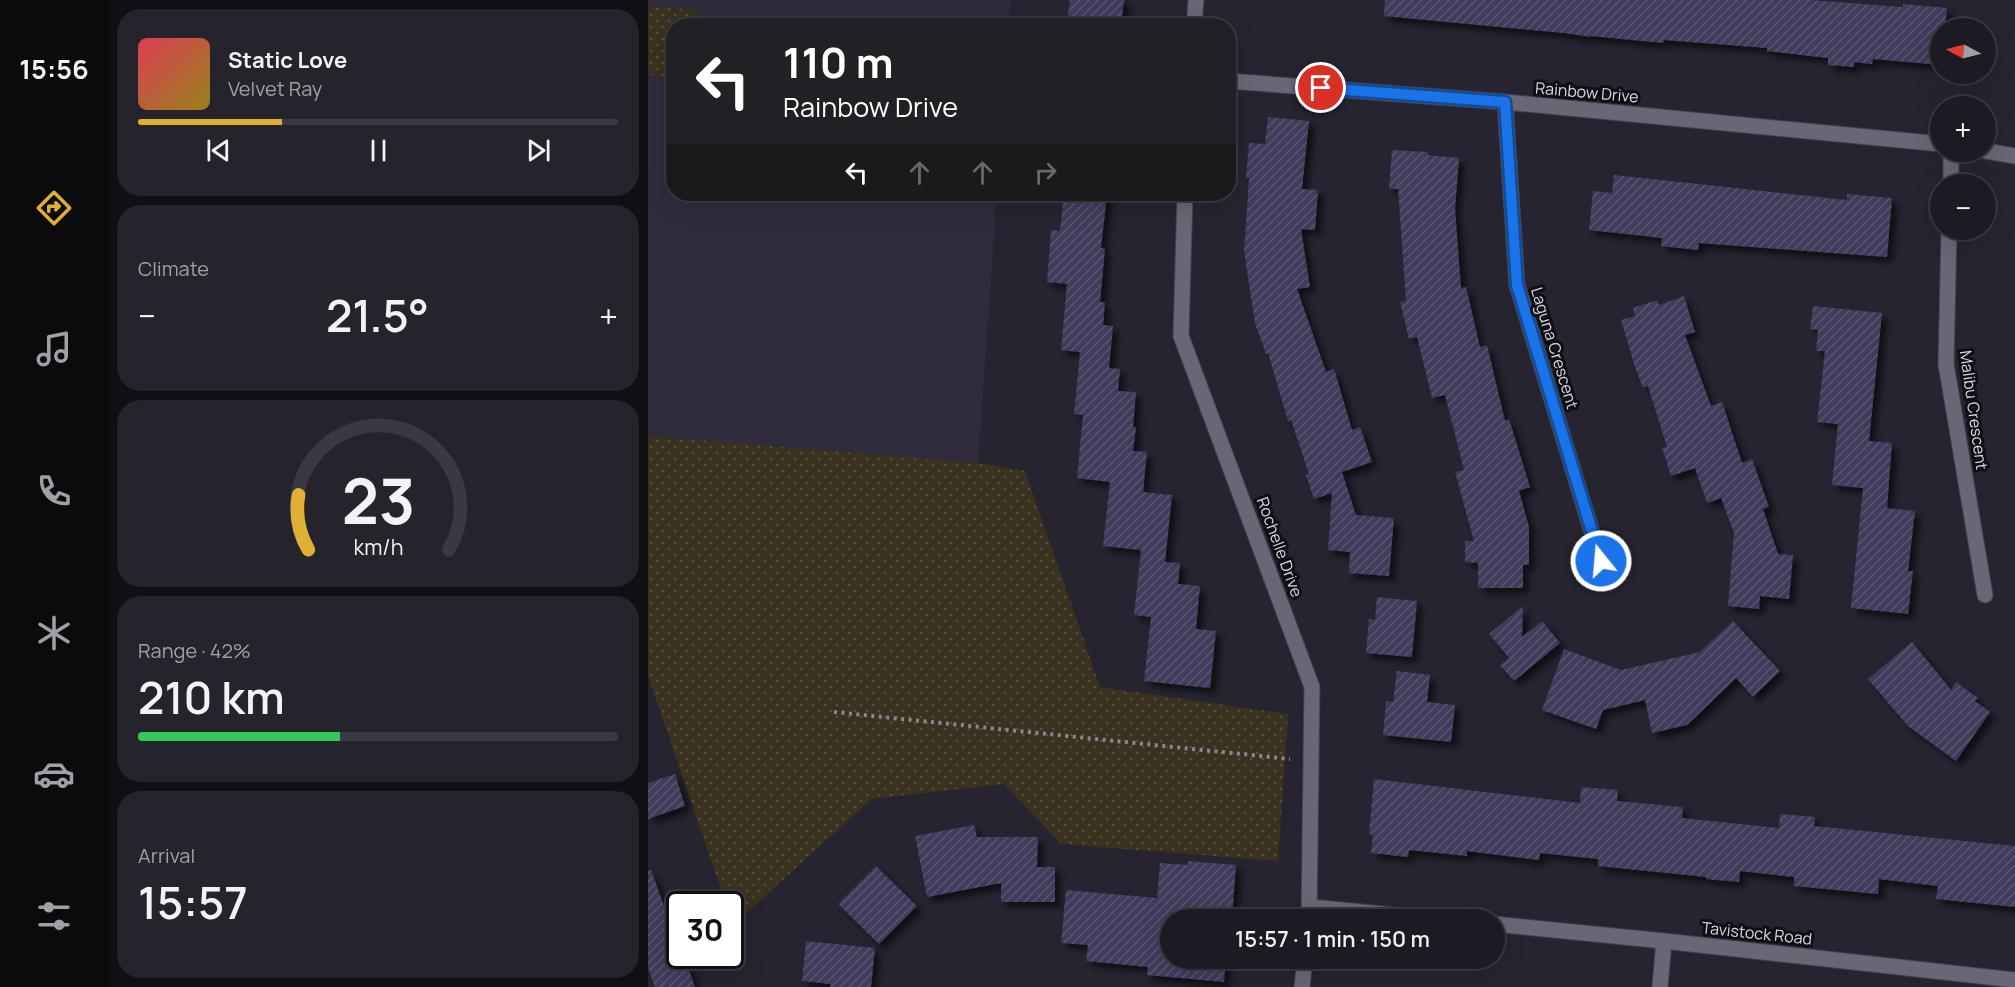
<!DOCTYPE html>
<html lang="en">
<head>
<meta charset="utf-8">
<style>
  :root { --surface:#1c1b24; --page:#25242c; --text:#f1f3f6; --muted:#a0a1a6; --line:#3a3941; --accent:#e0b034 }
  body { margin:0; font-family:Manrope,sans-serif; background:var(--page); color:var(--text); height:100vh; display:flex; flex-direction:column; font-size:22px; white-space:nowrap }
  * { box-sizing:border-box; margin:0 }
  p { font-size:20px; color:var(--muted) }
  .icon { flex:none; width:33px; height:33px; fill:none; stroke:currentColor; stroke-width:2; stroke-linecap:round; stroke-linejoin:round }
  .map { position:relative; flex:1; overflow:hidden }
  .drawer { display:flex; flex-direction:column; gap:9px; padding:9px; background:#0f0f14; width:540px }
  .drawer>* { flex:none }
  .guide { position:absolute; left:18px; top:18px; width:570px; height:183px; border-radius:24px; box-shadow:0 6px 24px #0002,0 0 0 2px var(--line); background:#202124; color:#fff; overflow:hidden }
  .needle { width:39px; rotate:277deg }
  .buttons { position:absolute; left:1282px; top:18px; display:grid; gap:12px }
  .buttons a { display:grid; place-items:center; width:66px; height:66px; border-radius:50%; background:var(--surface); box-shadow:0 6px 24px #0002,0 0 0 2px var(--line); font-size:30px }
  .speed { position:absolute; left:18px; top:891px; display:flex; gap:12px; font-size:30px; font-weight:700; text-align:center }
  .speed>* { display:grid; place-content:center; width:78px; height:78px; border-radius:50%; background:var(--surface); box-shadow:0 6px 24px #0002,0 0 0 2px var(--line); line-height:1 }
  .speed .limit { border:3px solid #111; border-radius:9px; background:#fff; color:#111 }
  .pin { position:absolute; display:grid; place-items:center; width:51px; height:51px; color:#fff; margin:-26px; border:3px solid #fff; border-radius:50%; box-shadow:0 2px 6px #0007 }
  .me { position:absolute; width:66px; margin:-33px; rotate:343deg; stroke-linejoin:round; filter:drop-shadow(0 0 4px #0008) }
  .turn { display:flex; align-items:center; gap:21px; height:126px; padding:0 18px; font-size:27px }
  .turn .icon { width:78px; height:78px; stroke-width:2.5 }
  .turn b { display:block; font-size:42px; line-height:51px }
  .lanes { display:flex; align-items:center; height:57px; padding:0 18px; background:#0003; justify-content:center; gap:30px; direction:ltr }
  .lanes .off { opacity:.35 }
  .big { font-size:45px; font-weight:600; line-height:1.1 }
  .drawer .card { flex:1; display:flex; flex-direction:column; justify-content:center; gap:9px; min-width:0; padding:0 21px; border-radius:24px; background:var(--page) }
  .drawer .dial { align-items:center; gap:0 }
  .dial svg { height:156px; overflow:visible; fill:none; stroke:var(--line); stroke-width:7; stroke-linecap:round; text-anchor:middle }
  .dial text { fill:var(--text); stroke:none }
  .song { display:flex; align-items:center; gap:18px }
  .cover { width:72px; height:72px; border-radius:9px; background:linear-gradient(135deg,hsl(350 70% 55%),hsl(50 70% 35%)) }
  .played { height:6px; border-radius:3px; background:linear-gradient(90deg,var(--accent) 30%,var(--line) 30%) }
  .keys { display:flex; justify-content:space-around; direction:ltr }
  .heat { display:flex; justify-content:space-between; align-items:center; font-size:33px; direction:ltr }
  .charge { height:9px; border-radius:4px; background:linear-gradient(90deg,#34c759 42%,var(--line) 0) }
  .trip { position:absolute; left:512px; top:909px; width:345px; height:60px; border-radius:30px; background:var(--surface); box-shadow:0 6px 24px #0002,0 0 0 2px var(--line); font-weight:600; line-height:60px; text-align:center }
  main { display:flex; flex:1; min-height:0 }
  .tab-bar { display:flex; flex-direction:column; width:108px; justify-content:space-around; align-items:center; background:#0b0b0e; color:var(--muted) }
  .tab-bar .icon { width:42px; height:42px }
  .tab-bar .on { color:var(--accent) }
  .tab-bar b { font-size:27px; color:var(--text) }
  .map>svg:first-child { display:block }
  .built { fill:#2e2c3d }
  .park { fill:url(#park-dots) }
  .building { fill:url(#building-hatch); filter:url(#shadow) }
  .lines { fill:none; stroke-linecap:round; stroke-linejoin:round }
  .minor-casing { stroke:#44434d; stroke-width:17 }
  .path { stroke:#898791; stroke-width:4; stroke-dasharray:3 4.5; stroke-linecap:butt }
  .minor { stroke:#696775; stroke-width:15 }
  .route-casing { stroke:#114b97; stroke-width:15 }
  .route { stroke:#1a73e8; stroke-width:10 }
  .labels { text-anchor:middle; stroke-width:6; stroke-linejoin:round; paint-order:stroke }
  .street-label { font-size:16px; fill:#dcdbe3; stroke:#0f0e13 }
</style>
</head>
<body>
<main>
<nav class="tab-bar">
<b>15:56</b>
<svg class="icon on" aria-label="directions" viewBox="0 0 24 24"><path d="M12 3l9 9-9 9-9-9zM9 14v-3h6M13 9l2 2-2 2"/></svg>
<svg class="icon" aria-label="music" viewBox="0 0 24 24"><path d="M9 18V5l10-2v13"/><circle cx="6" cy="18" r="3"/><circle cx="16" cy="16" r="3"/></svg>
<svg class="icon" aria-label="phone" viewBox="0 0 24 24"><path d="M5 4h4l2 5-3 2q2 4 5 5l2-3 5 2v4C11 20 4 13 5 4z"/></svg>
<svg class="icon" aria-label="climate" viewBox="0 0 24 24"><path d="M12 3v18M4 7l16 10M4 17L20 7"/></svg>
<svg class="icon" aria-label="car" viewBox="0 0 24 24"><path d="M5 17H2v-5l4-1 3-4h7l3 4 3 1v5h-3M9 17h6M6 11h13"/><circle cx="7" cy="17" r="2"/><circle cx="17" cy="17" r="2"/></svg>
<svg class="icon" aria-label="filters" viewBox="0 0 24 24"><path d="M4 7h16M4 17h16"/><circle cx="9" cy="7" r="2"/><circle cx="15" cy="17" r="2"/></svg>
</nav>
<section class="drawer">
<div class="card">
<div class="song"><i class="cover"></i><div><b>Static Love</b><p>Velvet Ray</p></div></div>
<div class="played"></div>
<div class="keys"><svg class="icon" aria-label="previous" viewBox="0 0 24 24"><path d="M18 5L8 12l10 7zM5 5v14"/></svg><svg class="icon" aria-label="pause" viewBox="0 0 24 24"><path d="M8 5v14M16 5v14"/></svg><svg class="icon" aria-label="next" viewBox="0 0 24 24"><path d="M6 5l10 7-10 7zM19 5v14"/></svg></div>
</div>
<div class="card"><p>Climate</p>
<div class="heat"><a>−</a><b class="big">21.5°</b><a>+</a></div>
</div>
<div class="card dial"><svg viewBox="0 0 100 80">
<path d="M14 69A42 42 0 1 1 86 69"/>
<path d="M14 69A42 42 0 0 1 9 41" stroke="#e0b034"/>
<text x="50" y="56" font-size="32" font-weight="700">23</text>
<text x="50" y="72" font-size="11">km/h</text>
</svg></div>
<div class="card"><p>Range · 42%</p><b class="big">210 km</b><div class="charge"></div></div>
<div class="card"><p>Arrival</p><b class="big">15:57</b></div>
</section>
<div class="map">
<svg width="1367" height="987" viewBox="0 0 1367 987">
  <defs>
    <pattern id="park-dots" width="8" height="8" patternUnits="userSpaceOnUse" patternTransform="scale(1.5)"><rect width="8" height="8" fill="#3a311e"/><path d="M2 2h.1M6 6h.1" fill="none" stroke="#564e3f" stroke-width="1.8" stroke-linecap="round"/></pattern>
    <pattern id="building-hatch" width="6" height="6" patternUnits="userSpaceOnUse" patternTransform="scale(1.5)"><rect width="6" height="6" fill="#3f3a5a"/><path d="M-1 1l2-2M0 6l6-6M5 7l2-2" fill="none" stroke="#5a5672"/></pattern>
    <filter id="shadow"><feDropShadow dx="5.5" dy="5.5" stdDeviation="3" flood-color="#0009"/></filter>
  </defs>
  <rect width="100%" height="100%" fill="#262430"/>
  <!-- built -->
  <path class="built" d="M0,0H363L361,25L26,26V194H349L330,463L0,436Z"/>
  <!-- park -->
  <path class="park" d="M0,5L50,11L49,25L26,26L25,77H12L0,74Z
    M0,436L330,463L377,471L452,687L640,714L630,861L413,844L356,784L224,799L85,925L83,917L82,904H78L0,676Z"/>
  <!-- building -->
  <path class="building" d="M422,0H476L473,26H451L419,21Z
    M737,0H1162L1255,7V4L1299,8L1297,28H1293V65L1225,59L1224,64L1206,62V67L1180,65V58L1119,51V48L1016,40L1015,43L943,36V37L916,33L736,16Z
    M620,117L661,121L654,189L670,190L667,230L653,229L662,287L649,289L678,372L686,369L704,430L712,427L724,462L694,472L708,515L746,518L741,576L701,573L702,552L680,550L684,493L666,499L658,475L661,474L643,420L640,421L620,353L618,354L607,323L596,251L601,178H598L601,143L617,144Z
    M744,150L780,152V155L811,158L807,209L813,288L818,287L832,347L839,345L857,421L861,419L882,487L871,491L881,527V565H875V588H830V563L817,562V541H826L807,472L816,470L797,395L784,398L769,337L761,339L752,302L758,301L750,189H741Z
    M966,175L1199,200V194L1244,198L1239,257L1051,243L1050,250L1013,246L1014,238L941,230L945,191L964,193Z
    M416,194H459L453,248L457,249L452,302H457L455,325L465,326L461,368L472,369L470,391L488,392L485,427H488L485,451L499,452L495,492L524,495L517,562L532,563L530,584L552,586L548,629L568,631L562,688L496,681L503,617L486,615L493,550L455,546L462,482L429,478L435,415L426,414L432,352L413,350L419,284L399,282L403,230L412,231Z
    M1036,296L1047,332L1037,335L1063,406L1074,402L1094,463L1104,459L1121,507L1115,509L1130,554L1145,555L1141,599L1112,596L1111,609L1080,606L1086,533L1073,498L1059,503L1047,468L1023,476L1014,448L1019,447L1000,386L995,388L986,364L973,320L987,316L985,308L1009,300L1011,305Z
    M1165,306L1234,313L1221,441L1244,443L1239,508L1267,511L1260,571H1265L1260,614L1203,608L1215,488L1184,485L1190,424L1169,422L1177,351H1168L1170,330L1162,329Z
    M729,597L769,601L764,657L718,653L721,619L727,620Z
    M875,606L874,637L894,621L912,643L866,681L852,665L861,658L841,634Z
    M1085,621L1132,671L1105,697L1088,678L1039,725L1004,733L997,700L955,710L948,729L894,710L916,649L973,670L1052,652Z
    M1264,642L1303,690L1308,682L1330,698L1327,701L1342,712L1308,761L1260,726L1220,679Z
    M749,671L782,675L779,702L807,705L803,742L735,735L738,701L745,702Z
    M27,774L37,806L0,819V783Z
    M726,779L932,803L933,787L970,790L969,801L1035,807L1034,818L1131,828L1132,814L1167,817L1166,826L1367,846V907L1288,899L1290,886L1231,879L1230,894L1146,886V877L1092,871L1091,882L1058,879V877L950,866V859L892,853L891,860L819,851V856L761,850L760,857L723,853L725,835L721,834Z
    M326,825L329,837H390L389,867H407V902H353V883L279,897L267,836Z
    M540,861L588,865L584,919L522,913V958H578L576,982L499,975L500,967L438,961L440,945L413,943L418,890L509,898L512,863L540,865Z
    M228,866L269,906L231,944L190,904Z
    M3,870L32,950V956H36L47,987H7L0,968V871Z
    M158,941L227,948L223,987H182V984L154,981Z"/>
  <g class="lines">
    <!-- minor casing -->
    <g class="minor-casing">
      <path id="minor" d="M546,26L548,0
        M580,81L857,102L1293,144
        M857,102L869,285L953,562
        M1338,151L1367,156
        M1303,184V152
        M537,194L533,336L664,687L661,920
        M1301,230L1298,364L1337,595
        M663,907L795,920
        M846,924L1016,941L1367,980
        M654,987L657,958
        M1012,987L1016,941"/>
    </g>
    <!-- path -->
    <path class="path" d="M186,712L642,759"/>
    <!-- minor -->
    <use href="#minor" class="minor"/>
  </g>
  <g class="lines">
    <!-- route casing -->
    <g class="route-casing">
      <path id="route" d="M673,88L857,102L869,285L953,561"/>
    </g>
    <!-- route -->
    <use href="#route" class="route"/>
  </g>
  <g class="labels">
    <!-- street labels -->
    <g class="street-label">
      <text transform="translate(939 92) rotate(5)" y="6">Rainbow Drive</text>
      <text transform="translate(907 348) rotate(73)" y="6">Laguna Crescent</text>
      <text transform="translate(1326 410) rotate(82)" y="6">Malibu Crescent</text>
      <text transform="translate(632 547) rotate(70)" y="6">Rochelle Drive</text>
      <text transform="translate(1109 933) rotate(6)" y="6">Tavistock Road</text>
    </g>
  </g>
</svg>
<div class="buttons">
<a><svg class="needle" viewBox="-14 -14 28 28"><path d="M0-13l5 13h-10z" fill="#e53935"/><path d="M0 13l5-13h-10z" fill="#a0a1a6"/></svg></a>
<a>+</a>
<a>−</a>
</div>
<div class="speed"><div class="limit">30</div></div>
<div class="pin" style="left:673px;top:88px;background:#d93025"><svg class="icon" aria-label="arrive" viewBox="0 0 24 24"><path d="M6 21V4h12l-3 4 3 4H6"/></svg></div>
<svg class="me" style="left:953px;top:561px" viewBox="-20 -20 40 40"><circle r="17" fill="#1a73e8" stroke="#fff" stroke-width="3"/><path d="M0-11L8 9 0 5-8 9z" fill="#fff"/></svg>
<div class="trip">15:57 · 1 min · 150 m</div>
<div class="guide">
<div class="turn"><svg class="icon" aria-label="left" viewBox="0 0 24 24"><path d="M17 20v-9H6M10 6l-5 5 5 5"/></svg><div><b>110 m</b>Rainbow Drive</div></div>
<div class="lanes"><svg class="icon" aria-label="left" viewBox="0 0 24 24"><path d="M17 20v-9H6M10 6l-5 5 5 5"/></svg><svg class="icon off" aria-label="ahead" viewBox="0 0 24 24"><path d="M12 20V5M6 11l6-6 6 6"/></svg><svg class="icon off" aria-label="ahead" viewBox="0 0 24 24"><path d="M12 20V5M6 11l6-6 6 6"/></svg><svg class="icon off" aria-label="right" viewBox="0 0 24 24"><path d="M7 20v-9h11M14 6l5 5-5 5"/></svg></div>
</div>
</div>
</main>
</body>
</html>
